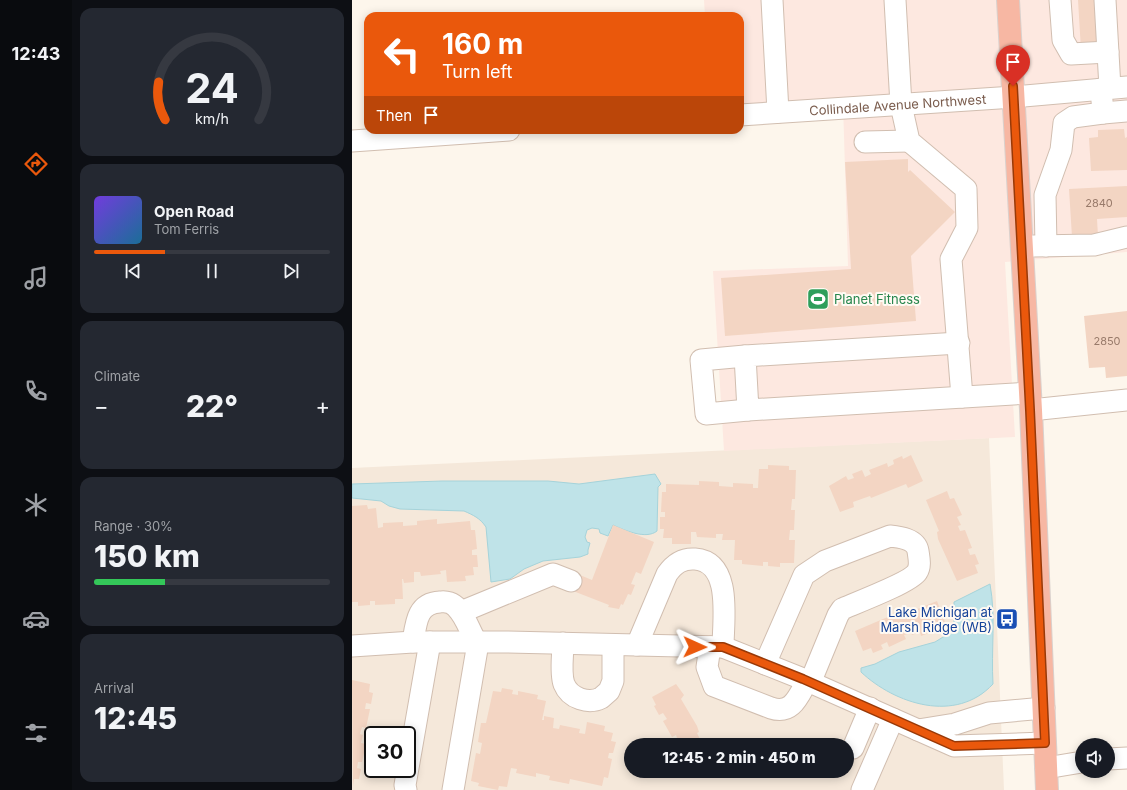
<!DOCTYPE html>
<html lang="en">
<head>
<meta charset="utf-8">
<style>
  :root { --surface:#171b24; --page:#242831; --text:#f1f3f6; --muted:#9ea1a6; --line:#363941; --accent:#ea580c }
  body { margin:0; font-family:Inter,sans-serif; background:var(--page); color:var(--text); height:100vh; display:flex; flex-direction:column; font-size:15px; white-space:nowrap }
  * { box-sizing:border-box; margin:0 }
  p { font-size:13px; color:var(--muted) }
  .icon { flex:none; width:22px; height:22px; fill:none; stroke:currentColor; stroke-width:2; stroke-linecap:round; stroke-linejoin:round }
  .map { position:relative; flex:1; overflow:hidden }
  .details { display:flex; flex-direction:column; gap:8px; padding:8px; background:#0d0f14; width:280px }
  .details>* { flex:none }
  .banner { position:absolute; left:12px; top:12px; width:380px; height:122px; border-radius:12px; box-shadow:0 2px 10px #0003; background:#ea580c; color:#fff; overflow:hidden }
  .tools { position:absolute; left:723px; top:738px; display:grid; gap:8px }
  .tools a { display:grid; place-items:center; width:40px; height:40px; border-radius:50%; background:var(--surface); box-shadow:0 2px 10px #0003; font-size:20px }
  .speed { position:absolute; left:12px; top:726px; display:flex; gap:8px; font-size:20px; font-weight:700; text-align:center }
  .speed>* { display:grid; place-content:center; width:52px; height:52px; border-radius:50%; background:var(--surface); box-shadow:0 2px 10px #0003; line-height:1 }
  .speed .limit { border:2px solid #111; border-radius:6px; background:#fff; color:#111 }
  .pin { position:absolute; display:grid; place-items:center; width:34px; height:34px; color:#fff; margin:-41px -17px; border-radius:50% 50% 50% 0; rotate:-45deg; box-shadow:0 0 4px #0007 }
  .pin .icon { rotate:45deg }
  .me { position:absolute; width:44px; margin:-22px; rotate:91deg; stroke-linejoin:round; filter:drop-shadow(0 0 3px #0008) }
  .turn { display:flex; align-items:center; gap:14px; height:84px; padding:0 12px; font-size:18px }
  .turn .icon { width:52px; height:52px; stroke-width:2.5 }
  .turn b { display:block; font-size:28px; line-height:34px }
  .then { display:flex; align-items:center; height:38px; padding:0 12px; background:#0003; gap:8px; font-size:15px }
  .big { font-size:30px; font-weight:800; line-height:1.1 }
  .details .widget { flex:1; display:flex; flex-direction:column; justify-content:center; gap:6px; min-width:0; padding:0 14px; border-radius:12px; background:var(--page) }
  .details .dial { align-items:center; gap:0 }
  .dial svg { height:104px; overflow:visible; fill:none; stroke:var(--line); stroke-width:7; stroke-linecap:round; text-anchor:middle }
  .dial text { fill:var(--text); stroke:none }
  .song { display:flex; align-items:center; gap:12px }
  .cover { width:48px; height:48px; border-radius:6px; background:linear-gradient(135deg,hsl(260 70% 55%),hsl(200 70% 35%)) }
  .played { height:4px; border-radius:2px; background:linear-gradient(90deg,var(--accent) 30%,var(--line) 30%) }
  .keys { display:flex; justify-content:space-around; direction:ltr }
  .heat { display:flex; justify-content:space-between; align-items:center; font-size:22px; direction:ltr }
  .charge { height:6px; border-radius:3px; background:linear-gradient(90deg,#34c759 30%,var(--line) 0) }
  .trip { position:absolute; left:272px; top:738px; width:230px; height:40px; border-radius:20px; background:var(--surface); box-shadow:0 2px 10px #0003; font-weight:800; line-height:40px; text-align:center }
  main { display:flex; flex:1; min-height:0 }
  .tab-bar { display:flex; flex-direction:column; width:72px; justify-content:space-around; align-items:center; background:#090b0e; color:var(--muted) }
  .tab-bar .icon { width:28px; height:28px }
  .tab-bar .selected { color:var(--accent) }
  .tab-bar b { font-size:18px; color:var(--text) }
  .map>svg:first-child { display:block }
  .residential { fill:#f5e8da; fill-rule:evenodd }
  .commercial { fill:#fde8e0 }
  .water { fill:#bfe3e8; stroke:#a5d3da }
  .building { fill:#f3d5c3 }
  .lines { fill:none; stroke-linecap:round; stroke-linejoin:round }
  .minor-casing { stroke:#d1beb0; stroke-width:23 }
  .highway-casing { stroke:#dad1cd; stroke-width:24 }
  .minor { stroke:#fff; stroke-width:21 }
  .highway { stroke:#f7b7a3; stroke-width:22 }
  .route-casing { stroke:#983908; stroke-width:10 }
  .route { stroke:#ea580c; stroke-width:7 }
  .labels { text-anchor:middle; stroke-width:4; stroke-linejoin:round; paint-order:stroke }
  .number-label { font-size:11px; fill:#987a6a }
  .street-label { font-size:13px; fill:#7a5c4d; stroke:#fffaf3 }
  .leisure-label { font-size:13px; fill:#27864d; stroke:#fffaf3; text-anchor:start }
  .transit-label { font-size:13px; fill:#164399; stroke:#fffaf3; text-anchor:end }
</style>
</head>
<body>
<main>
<nav class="tab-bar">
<b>12:43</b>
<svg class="icon selected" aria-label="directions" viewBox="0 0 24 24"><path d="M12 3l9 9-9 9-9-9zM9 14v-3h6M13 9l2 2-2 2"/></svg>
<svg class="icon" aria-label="music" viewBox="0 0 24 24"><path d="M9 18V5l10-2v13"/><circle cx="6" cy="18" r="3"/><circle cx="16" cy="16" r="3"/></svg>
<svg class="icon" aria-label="phone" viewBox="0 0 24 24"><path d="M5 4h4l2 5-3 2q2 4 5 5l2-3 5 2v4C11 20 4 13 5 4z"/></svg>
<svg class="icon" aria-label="climate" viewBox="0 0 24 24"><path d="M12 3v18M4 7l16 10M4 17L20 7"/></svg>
<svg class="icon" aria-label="car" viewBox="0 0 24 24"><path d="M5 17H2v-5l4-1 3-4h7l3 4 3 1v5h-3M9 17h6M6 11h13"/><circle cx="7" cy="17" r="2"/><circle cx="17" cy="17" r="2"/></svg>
<svg class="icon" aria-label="filters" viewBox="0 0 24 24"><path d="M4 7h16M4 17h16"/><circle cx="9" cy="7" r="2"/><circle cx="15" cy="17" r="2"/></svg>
</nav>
<section class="details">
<div class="widget dial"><svg viewBox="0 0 100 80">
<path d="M14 69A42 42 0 1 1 86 69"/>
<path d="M14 69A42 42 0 0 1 9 40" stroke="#ea580c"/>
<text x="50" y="56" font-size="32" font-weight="700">24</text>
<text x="50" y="72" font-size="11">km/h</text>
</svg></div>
<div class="widget">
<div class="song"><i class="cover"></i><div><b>Open Road</b><p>Tom Ferris</p></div></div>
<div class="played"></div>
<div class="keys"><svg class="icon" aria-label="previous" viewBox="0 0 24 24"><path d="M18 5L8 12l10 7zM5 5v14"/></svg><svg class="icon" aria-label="pause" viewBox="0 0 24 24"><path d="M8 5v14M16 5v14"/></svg><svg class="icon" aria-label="next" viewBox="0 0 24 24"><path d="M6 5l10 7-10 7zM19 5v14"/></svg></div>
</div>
<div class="widget"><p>Climate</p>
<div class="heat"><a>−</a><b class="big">22°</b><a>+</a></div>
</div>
<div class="widget"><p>Range · 30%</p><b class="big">150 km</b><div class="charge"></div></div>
<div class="widget"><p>Arrival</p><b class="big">12:45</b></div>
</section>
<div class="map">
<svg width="775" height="790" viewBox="0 0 775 790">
  <rect width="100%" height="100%" fill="#fdf6ec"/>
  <!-- residential -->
  <path class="residential" d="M637,438L652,790H0V468ZM21,735H55V769H21ZM279,745H495V771H279Z"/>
  <!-- commercial -->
  <path class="commercial" d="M352,0H775V252L653,262L663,437L372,451L361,271L496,266L491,104L388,111V16H353Z"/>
  <!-- water -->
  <path class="water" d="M303,474L309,484L306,487L305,531C294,540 272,530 261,525L256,536L248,533L247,529L240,528L235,530L233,537L235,542L238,543L236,550V554L228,557L191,561L172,569L158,579L139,582L134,527C128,518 121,515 112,511L48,509L37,506L29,501L0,498V484L90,481H196L227,484Z
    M638,584C644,617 639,650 641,684C604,724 543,704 509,672V668L523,664L547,652L583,642L596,634L602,622V602Z"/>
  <!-- building -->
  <path class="building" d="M726,0H746L749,49L729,50Z
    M772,129L773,138L775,137V170L739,171L737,138L746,137V130Z
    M556,159V172L558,170L603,212L559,256L564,321L373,336L369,278L499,269L493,162Z
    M775,186V217L745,219L746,236L720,237L717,189Z
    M775,311V376L754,378L753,367L737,368L732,316Z
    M559,455L571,481L556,488L554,484L519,498L518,496L501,502L502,507L488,512L477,486L494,476L496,480L502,478L500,474L510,470L513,477L519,474L517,470L535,463L536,467L542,464L541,460L550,456L551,459Z
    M416,465L437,466V470H444L443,499H440L439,510H443L442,530H438L437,540H443L442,563H428V567L416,566V562H411V566L390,564V560H382L383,540H370L371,534H364V538L345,537L344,532H339V544H320V538H311L312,529H308V517H313V512H309L310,492H314V484L347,485V481L367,482V486L381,487V483L401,484V488H406L407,469H416Z
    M595,491L598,499L602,498L610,515L605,517L609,525L606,526L608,531L613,530L620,548L616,549L618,555L623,554L627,564L623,565L626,573L605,581L586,539L585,532L587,531L574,500Z
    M15,505L16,509L24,508L26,528L31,527V523L51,522V526L65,525V521L85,519V524L118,521L119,530H123L125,549L120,550V555H125L126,567H121L122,575L113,576L114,581L95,582L94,570L88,571L89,574L69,576L68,572H62V582L52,583L51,579H50L51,599H43V604L23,605V601H18V605L6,606V602H0V506Z
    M261,525L302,542L289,574L284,572L279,584L283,585L279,595L276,594L271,605L269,604L267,609L256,607L257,605L216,589L223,573L240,580Z
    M585,601L593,622L585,624L587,629L569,636L568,632L560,635L559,633L552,635L554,639L537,647L535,642L529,645L531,649L521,653L519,648L511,651L503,631L545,613L552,612L553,614Z
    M0,680L18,684L17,692L21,693L19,704L14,703L13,709H18L14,728L10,727L8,734L11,735L9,743L14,744L10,762H6L5,768L9,769L7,779H2L1,786Z
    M324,684L332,695L329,699L345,726L347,732L345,733L351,745H320L326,741L324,735L320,737L311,721L315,719L311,713L307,715L302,706L304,705L300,697Z
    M150,688L161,690L160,694L166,695V691L186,695L185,699L194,701L190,720H192V716L202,718L201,728L207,729L208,725L228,729L227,733L233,734L235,722L253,726L252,731L261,733L259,741L264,742L261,753H257L256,758L260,759L256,778L252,777L250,786L218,779L217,784L197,780L198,776L184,773V777L164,773L165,769L159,768L155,787L147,786L146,790L126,786L127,783L119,781L124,753L128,754L130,743L126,742L129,723H134L141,691L149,692Z
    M468,739H475V745H418L428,742Z
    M397,771H416V773L398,774Z"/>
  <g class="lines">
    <!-- minor casing -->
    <g class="minor-casing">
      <g id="minor">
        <path d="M420,0L426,112"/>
        <path d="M543,0L549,105L557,141L614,189L615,228L599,259L610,397"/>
        <path d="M708,0L711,40L719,54L756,52"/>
        <path d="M753,0L758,88"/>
        <path d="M751,113L775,111"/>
        <path id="s1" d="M388,115L662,97L775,87"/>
        <path d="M0,141L157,130"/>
        <path d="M513,142L557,141"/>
        <path d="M681,246L742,245L775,237"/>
        <path d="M694,246L693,195L709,150L712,123L721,117L751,113L749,89"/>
        <path d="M607,343L393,356L396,410L678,393"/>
        <path d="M393,356L349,360L354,414L396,410"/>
        <path d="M679,410L775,400"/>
        <path d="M109,612L201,574L219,581"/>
        <path d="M61,642C64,623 65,603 88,602C94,601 101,603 105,608C114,617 118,632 125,643"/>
        <path d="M211,643C211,655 208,673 212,684C218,699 237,704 249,698L257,691L261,681V645"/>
        <path d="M285,645L315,574C322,564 330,558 343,559C381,562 371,621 371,647"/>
        <path d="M0,646L61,642H156L371,647L451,679L566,730"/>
        <path d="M358,647L355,667L362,686L419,708C440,715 446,697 455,681"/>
        <path d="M413,664L452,575L473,561L538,536C548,537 564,539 566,551C567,558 569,566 565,572C559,582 504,603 490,609L486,615L458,683"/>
        <path d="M692,708L637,713L603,724L566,730L602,746L693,743"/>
        <path d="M501,748L518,708"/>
        <path d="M756,759L775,758"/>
        <path d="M694,768L730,762"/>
        <path d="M54,790L53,785L78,642"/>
        <path d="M101,790L126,643"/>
        <path d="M510,790L541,719"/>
      </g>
    </g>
    <!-- highway casing -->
    <g class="highway-casing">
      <path id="highway" d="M656,0L679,410L695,790"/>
    </g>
    <!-- minor -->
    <use href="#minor" class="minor"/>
    <!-- highway -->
    <use href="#highway" class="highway"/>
  </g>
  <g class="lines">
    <!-- route casing -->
    <g class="route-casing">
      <path id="route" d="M343,647H371L451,679L602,746L693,743L678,410L661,86"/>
    </g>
    <!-- route -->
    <use href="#route" class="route"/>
  </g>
  <!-- icons -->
  <defs>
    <g id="stadium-square" transform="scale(1.15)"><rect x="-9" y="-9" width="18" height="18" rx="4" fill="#2e9e5b" stroke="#fffaf3"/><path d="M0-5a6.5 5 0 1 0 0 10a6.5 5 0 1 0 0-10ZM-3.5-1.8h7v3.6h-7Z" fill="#fff"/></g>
    <g id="bus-square" transform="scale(1.15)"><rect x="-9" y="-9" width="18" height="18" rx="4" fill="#1a4fb4" stroke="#fffaf3"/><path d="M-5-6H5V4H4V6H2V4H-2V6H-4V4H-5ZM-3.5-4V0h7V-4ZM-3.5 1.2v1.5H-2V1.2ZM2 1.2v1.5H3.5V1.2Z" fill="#fff"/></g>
  </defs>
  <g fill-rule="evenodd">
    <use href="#stadium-square" x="466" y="299"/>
    <use href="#bus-square" x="655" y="619"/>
  </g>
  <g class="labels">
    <!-- number labels -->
    <g class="number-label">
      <text x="747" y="207">2840</text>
      <text x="755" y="345">2850</text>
    </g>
    <!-- street labels -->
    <g class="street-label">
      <text dy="5" stroke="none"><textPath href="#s1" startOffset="158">Collindale Avenue Northwest</textPath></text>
    </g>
    <!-- leisure labels -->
    <g class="leisure-label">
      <text x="482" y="304">Planet Fitness</text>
    </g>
    <!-- transit labels -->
    <g class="transit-label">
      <text x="640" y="617">Lake Michigan at<tspan x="640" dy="15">Marsh Ridge (WB)</tspan></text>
    </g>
  </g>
</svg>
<div class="tools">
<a><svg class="icon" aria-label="sound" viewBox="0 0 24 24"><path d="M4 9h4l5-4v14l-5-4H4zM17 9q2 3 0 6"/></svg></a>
</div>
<div class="speed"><div class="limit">30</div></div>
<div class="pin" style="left:661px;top:86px;background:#d93025"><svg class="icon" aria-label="arrive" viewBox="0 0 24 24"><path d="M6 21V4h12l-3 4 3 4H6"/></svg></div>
<svg class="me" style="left:343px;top:647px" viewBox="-20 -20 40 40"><path d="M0-17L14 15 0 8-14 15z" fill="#ea580c" stroke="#fff" stroke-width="4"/></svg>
<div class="trip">12:45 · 2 min · 450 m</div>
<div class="banner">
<div class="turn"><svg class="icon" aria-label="left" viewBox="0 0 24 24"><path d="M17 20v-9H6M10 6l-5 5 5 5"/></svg><div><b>160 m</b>Turn left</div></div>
<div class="then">Then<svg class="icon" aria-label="arrive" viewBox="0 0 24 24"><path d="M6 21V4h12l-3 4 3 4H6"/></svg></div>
</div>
</div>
</main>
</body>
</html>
